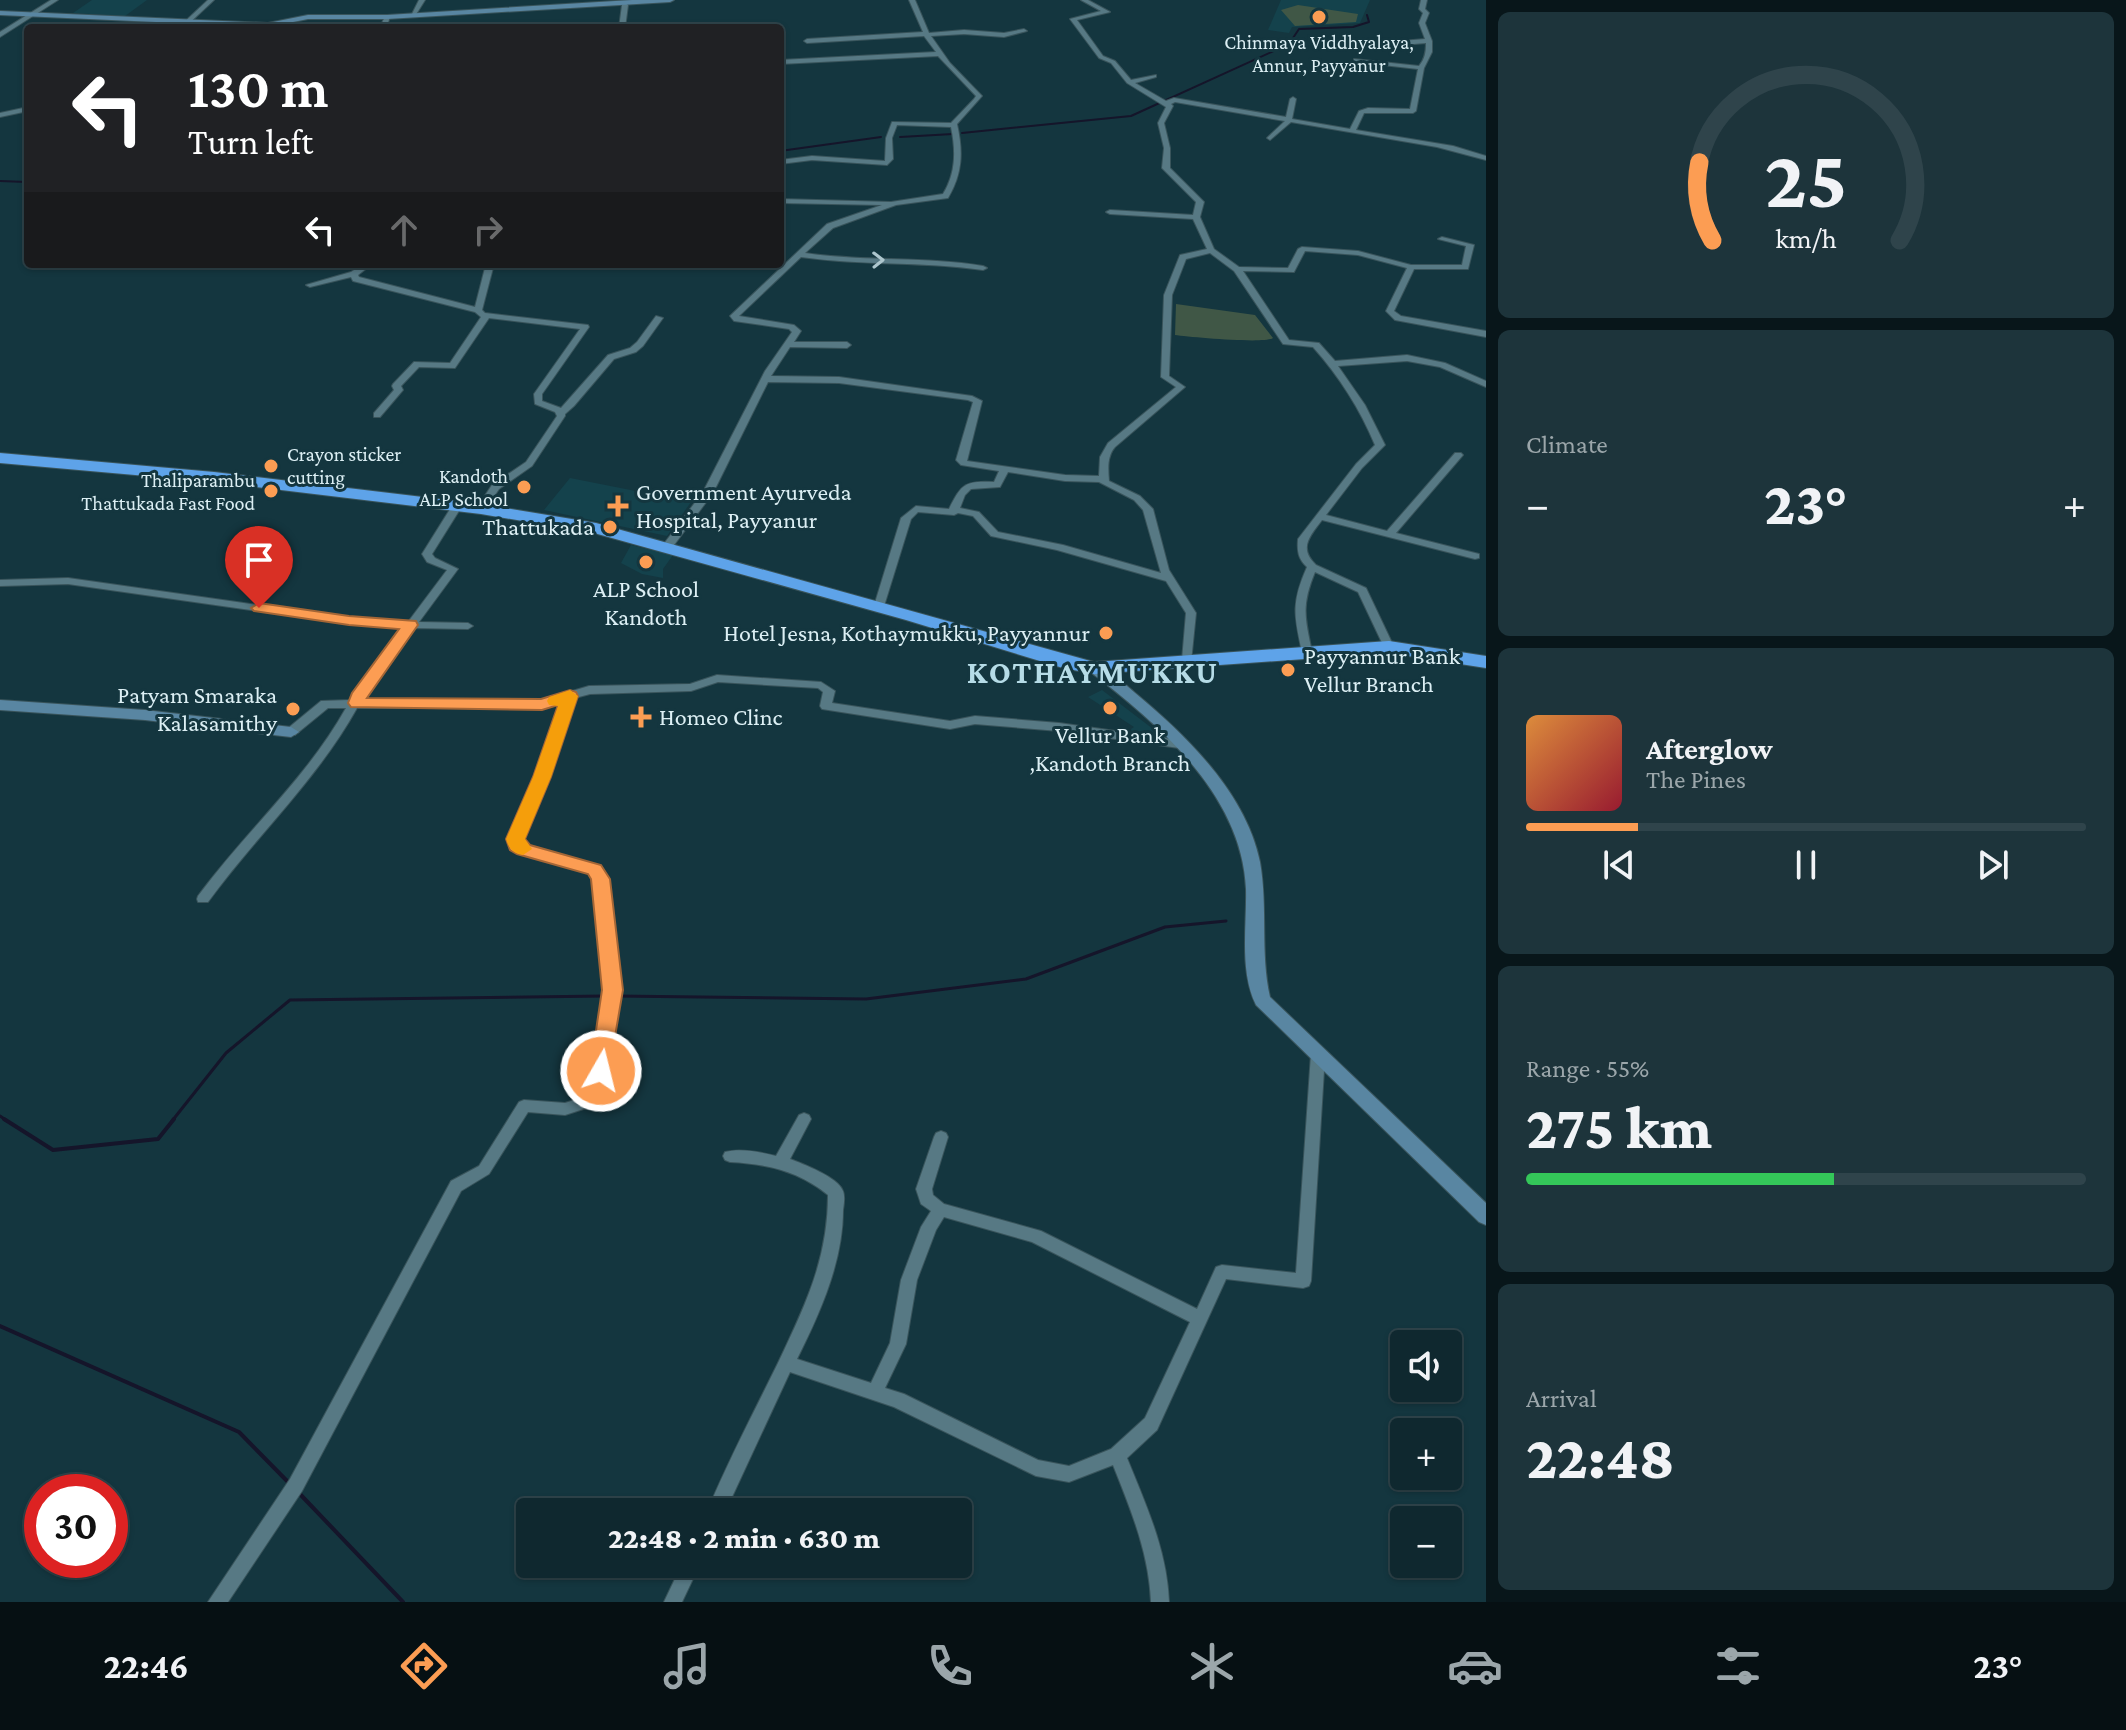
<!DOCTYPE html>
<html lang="en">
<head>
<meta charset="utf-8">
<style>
  :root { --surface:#0f282f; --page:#1d343b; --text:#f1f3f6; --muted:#9ba6aa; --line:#2f444b; --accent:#fc9d53 }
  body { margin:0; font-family:"Crimson Pro",serif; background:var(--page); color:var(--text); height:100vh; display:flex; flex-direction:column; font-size:30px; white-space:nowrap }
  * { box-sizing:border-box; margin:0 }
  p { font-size:26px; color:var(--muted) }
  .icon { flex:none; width:44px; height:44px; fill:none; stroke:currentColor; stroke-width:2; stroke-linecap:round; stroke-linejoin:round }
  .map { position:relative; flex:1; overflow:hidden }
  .sheet { display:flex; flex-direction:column; gap:12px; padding:12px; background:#08161a; width:640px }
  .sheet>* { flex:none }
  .hud { position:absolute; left:24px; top:24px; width:760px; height:244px; border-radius:8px; box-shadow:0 2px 6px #0004,0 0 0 2px var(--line); background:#202124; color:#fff; overflow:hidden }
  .fabs { position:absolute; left:1390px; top:1330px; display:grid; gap:16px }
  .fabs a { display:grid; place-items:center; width:72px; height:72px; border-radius:8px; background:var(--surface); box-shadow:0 2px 6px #0004,0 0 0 2px var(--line); font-size:40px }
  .speed { position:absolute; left:24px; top:1474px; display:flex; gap:16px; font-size:40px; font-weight:700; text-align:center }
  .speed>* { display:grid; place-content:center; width:104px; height:104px; border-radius:50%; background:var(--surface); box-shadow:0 2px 6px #0004,0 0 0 2px var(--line); line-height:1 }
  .speed .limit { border:12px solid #d22; background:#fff; color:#111 }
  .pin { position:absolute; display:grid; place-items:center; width:68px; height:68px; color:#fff; margin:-82px -34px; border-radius:50% 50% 50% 0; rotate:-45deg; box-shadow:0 0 8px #0007 }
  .pin .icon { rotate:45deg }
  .me { position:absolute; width:88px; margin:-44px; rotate:8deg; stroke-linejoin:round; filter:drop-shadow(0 0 6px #0008) }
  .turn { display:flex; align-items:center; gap:28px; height:168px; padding:0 32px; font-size:36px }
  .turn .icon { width:104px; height:104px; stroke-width:2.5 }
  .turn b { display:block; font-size:56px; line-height:68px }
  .lanes { display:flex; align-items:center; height:76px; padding:0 32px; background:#0003; justify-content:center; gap:40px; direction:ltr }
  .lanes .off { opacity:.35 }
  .big { font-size:60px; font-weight:800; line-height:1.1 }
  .sheet .tile { flex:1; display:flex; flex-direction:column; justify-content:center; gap:12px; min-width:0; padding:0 28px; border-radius:12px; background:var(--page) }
  .sheet .dial { align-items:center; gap:0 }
  .dial svg { height:208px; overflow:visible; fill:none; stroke:var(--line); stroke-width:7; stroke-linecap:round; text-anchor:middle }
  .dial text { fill:var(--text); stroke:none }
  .song { display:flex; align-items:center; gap:24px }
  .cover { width:96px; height:96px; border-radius:12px; background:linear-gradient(135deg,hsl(30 70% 55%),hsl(350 70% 35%)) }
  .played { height:8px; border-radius:4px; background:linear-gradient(90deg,var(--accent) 20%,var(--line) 20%) }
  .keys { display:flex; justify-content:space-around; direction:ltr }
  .heat { display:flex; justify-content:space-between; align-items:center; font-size:44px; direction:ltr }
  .charge { height:12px; border-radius:6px; background:linear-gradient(90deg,#34c759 55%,var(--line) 0) }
  .trip { position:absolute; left:516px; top:1498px; width:456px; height:80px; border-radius:8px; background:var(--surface); box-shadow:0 2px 6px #0004,0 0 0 2px var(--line); font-weight:800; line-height:80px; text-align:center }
  .tab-bar { display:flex; height:128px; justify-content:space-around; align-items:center; background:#061013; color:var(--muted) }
  .tab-bar .icon { width:56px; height:56px }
  .tab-bar .selected { color:var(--accent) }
  .tab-bar b { font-size:36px; color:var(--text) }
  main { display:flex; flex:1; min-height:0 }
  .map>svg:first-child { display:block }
  .built { fill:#14424c }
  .green { fill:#405746 }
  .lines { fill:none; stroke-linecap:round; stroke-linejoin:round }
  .stream-far2 { stroke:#15152a; stroke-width:2 }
  .stream-far1 { stroke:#15152a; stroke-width:3 }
  .stream { stroke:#15152a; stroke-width:4 }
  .street-casing { stroke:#39545b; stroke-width:2 }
  .secondary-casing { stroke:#39545b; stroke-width:2 }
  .highway-casing { stroke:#39545b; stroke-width:2 }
  .street { fill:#577984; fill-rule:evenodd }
  .secondary { fill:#5986a2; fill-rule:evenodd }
  .highway { fill:#5ea3e9; fill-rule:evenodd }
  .oneway { stroke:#adc6cd }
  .route { fill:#fc9d53; stroke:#a46636; stroke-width:2 }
  .slow { fill:#f59e0b }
  .poi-dot { fill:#fc9d53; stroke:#14363f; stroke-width:3 }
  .labels { text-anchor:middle; stroke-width:6; stroke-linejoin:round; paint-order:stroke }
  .far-poi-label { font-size:20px; fill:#dceff4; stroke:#14363f; text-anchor:end }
  .poi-label { font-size:24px; fill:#dceff4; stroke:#14363f; text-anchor:start }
  .district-label { font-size:32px; font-weight:bold; letter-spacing:2px; fill:#b6dce7; stroke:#14363f }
</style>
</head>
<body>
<main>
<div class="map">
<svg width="1486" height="1602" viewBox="0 0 1486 1602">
  <rect width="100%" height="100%" fill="#14363f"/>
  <!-- built -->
  <path class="built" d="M92,0H147L125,16L73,13Z
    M1281,0H1370L1360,23L1292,27L1289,33L1268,30Z
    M570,478L691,502L667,536L544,510Z
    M631,545L673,555L663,569V578L642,574L621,563Z
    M1102,690L1157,732L1159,739L1133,736L1131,729L1134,727L1088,697Z"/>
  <!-- green -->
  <path class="green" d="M1298,5L1358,14L1356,22L1295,26L1281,10Z
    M1176,304L1255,315L1273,338C1265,344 1190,337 1175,335Z"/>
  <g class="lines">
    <!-- stream-far2 -->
    <path class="stream-far2" d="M962,133L1131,116L1289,44L1299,29L1353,27L1369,22L1367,15
      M900,137L953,134
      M780,151L881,137
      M0,181L27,182"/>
    <!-- stream-far1 -->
    <path class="stream-far1" d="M616,996L866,999L1026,979L1165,927L1226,921
      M0,1116L7,1121
      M172,1121L226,1053L290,1000L605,996"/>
    <!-- stream -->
    <path class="stream" d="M4,1119L53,1150L158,1139L174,1119
      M0,1326L239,1432L290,1484
      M298,1492L403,1602"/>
    <!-- street casing -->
    <g class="street-casing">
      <path id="street" d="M51,0H58L0,37V32Z
        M208,0H214L184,28H178Z
        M419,0H425L415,16H411Z
        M909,0H915L929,33L964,30L1004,33L1024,29L1027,31L1004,37L964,34L931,36L950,63L982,96L957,124C963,151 963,173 948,198L896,205L833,228L805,253C864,262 924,256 983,266L987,268L983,270C923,261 861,266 801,257L739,316L794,325L801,331L794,342H847L851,345L847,348L790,347L771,376L839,377L972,396L982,401L967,461L1065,475L1099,476L1100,457L1108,443L1176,387L1161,377L1164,295L1180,255L1207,249L1193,219L1110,214L1106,212L1110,210L1193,215L1196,202L1162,168L1164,148L1158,123L1166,107L1127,83L1111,63L1099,58L1070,19L1101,11L1081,0H1088L1110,12L1077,20L1103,56L1115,61L1131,80L1156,75V77L1135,83L1166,101L1174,98L1286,117L1290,99L1293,97L1296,99L1292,119L1350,129L1359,111L1368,108L1410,109L1418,69L1356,62L1354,61V59L1419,66C1425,59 1426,52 1426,43L1353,49L1350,47L1353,45L1425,39L1419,23L1423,13L1419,9L1421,0H1427L1425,9L1429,13L1425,23L1432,41V52L1424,68L1416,111L1413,113H1364L1356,130L1453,146L1486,156V160L1437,147L1291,122L1270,140L1267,138L1268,137L1285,121L1175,102L1171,104L1173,106L1164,123L1170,148V168L1204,202L1200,217L1214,249L1239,267L1288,268L1298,249L1302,247L1358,251L1411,265H1462L1466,246L1438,239L1442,237L1474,245L1468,269H1414L1394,311L1401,316L1486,331V337L1395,320L1386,311L1407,268L1358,255L1305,251L1294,272L1243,271L1289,340L1319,343L1335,361L1407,355L1445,363L1486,381V387L1440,367L1407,361L1338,366L1365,405L1385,445L1362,468L1326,515L1387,531L1455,453H1461L1463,455L1396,533L1479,554V558L1475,559L1322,520C1310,536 1298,548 1316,565L1366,588L1394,647L1393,649L1389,650L1384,647L1358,592L1315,572C1301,606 1305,618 1312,652L1307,655L1302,652C1294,615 1291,603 1307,567C1298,559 1297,551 1298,539L1356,464L1375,445C1360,409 1339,376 1313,347L1283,344L1234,271L1210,253L1186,259L1172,295L1169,376L1185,387L1115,447C1107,456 1108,469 1109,481L1140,496L1153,509L1169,570L1196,613L1191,662L1187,663L1182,660L1186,613L1166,581L1057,550L991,536L973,516L958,513L954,515L918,512L911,519L884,606L879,609L875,608L874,606L901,518L916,506L949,509C962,483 965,481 994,482L999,471L961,465L956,460L973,402L968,400L839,383L768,382L713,493L671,549H663V545L703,492L765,371L792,332L789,329L734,321L730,316L827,224L882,205L780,203V199L891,202L943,194C956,173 956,151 951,127L897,125L892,138L893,159L887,165L812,160L780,164V160L812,156L885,161L886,138L892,122L951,123L974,99L976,96L938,56L780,64V60L936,52L924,36L807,43L804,41L807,39L923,32ZM1008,472L1065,481L1099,482L1134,500L1143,510L1161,573L1063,545L998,532L979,512L960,508L965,495L971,489L1000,487Z
        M625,3L628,5L625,28H619L622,5Z
        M385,16L390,17L386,28H380Z
        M28,107V111L0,117V113Z
        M357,264H365L367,268L358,275L359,277L475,307L486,264H494L482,310L485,313L588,325L589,327L542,394V401L561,408L608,355L630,348L637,342L656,316L663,318L643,346L636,352L614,359L574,406L565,414V416L532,466L499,489L484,511L481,512L476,509L492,485L526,462L557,416L555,412L535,404L534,394L580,329L489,318L455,368L419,367L401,386L403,390L380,417H374V413L394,390L392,386L393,384L414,362L450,363L481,317L475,312L353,281L351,277L310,287L306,285L351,272L359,267Z
        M457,503L462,506L432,554L435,558L458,569L419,622L468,623L473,626L468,629L414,628L361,700H542L589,686L690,684L717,675L821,682L835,691L832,703L950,721L975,716L1059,723L1179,740L1185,744L1179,748L1059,731L975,724L950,729L822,709L820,706L823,692L818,688L718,682L691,691L590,694L575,698L548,777L522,839L523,843L528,846L599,866L607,879L619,990L604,1099L602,1103L565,1115L528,1112L489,1174L461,1191L302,1491L228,1602H208L290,1479L451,1181L479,1166L519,1102L524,1100L565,1103L590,1095L605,990L595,879L591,872L520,852L513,848L510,839L536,777L562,702L542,708H357C317,780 256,836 208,902H198L197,899L198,896C246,831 307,778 346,708H328L295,735H287L285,732L287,729L321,701L350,700L403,628L349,624L68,584L0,586V580L68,578L349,618L408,622L447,570L427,562L422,554L452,506Z
        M1318,1048L1323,1050L1325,1054L1311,1281L1309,1286L1303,1288L1226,1279L1157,1430L1127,1458C1146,1505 1167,1550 1169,1602H1151C1149,1553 1131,1510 1113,1465L1069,1482L1036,1476L894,1407L790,1372L725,1512H707C728,1461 754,1412 778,1363C805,1306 828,1259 828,1195C799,1171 767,1164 730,1162L725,1160L723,1156L725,1152C741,1148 760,1152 776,1156L799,1115L804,1113L809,1115L811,1119L790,1159C803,1164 838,1177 843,1191C845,1196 844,1204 843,1210C843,1262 820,1313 797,1359L871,1383L890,1343L901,1280L921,1227L931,1211L921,1204L916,1189L934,1137L936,1133L941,1131L946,1133L948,1137L932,1189L933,1195L944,1204L1041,1231L1197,1309L1216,1267L1222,1265L1296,1273L1311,1054L1313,1050ZM944,1217L1032,1242L1190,1322L1145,1418L1111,1449L1069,1466L1038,1460L904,1394L885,1388L906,1344L917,1280L936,1230Z
        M682,1564H700L682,1602H664Z"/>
    </g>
    <!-- secondary casing -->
    <g class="secondary-casing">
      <path id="secondary" d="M632,0H674L670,2L387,19H308L268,27L0,15V11L268,23L308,15H387Z
        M1094,663C1109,668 1122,682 1134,692C1186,735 1246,793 1260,862C1268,907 1260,952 1270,997L1486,1203V1225L1479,1222L1256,1005C1239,971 1247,925 1246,889C1242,795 1159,724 1089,671L1087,668Z
        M0,700L145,710L291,727L299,732L291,737L145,720L0,710Z"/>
    </g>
    <!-- highway casing -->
    <g class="highway-casing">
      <path id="highway" d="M0,453L214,472L481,504L596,523L1094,662L1389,641L1486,656V668L1389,653L1094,674L1063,668L906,620L594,533L481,514L214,482L0,463Z"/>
    </g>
    <!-- street -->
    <use href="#street" class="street"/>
    <!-- secondary -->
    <use href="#secondary" class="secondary"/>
    <!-- highway -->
    <use href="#highway" class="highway"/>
  </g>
  <!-- one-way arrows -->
  <defs><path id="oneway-chevron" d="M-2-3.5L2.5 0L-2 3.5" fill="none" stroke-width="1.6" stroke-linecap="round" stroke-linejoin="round" transform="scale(2)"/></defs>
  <use class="oneway" href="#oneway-chevron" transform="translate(878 260) rotate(-1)"/>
  <!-- route -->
  <path class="route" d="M259,603L349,616L416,621L418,625L367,698L541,699L570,690L576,692L578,696L551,777L525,839L530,845L601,865L610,879L623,990L608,1077L601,1080L593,1077L590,1071L602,990L591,879L588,874L517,854L510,850L506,839L533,777L558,705L542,710L351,707L348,703L352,693L399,629L349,625L254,611L251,608Z"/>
  <!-- slow -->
  <path class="slow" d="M570,690L578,696L551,777L525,839L532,849L523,855C513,853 509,849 506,839L533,777L558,706L549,705L547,701L549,697Z"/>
  <!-- markers -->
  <g class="poi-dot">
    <circle cx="1319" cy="17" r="8"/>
    <circle cx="271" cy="466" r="8"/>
    <circle cx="524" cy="487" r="8"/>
    <circle cx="271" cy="491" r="8"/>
    <path d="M614 494h8v8h8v8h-8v8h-8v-8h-8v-8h8z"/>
    <circle cx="610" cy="527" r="8"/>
    <circle cx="646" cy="562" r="8"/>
    <circle cx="1106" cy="633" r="8"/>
    <circle cx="1288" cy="670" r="8"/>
    <circle cx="1110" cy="708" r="8"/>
    <circle cx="293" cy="709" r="8"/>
    <path d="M637 705h8v8h8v8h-8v8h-8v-8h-8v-8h8z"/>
  </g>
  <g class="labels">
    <!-- far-poi labels -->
    <g class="far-poi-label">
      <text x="1319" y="49" text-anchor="middle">Chinmaya Viddhyalaya,<tspan x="1319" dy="23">Annur, Payyanur</tspan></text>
      <text x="287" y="461" text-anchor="start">Crayon sticker<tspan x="287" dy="23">cutting</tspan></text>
      <text x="508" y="483">Kandoth<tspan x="508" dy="23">ALP School</tspan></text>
      <text x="255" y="487">Thaliparambu<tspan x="255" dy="23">Thattukada Fast Food</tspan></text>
    </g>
    <!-- poi labels -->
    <g class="poi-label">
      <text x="636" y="500">Government Ayurveda<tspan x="636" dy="28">Hospital, Payyanur</tspan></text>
      <text x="594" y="535" text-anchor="end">Thattukada</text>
      <text x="646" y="597" text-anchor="middle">ALP School<tspan x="646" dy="28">Kandoth</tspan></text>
      <text x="1090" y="641" text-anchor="end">Hotel Jesna, Kothaymukku, Payyannur</text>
      <text x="1304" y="664">Payyannur Bank<tspan x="1304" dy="28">Vellur Branch</tspan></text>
      <text x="277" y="703" text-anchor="end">Patyam Smaraka<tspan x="277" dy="28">Kalasamithy</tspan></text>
      <text x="659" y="725">Homeo Clinc</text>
      <text x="1110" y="743" text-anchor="middle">Vellur Bank<tspan x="1110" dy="28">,Kandoth Branch</tspan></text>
    </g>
    <!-- district labels -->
    <g class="district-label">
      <text x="1093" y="683">KOTHAYMUKKU</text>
    </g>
  </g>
</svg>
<div class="fabs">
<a><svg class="icon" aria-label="sound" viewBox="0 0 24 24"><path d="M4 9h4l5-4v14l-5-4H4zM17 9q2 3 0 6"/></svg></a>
<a>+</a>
<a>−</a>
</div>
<div class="speed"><div class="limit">30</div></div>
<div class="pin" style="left:259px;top:608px;background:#d93025"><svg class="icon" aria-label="arrive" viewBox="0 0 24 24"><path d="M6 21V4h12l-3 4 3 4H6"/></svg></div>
<svg class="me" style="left:601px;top:1071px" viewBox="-20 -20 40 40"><circle r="17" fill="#fc9d53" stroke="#fff" stroke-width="3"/><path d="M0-11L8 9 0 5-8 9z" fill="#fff"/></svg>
<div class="trip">22:48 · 2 min · 630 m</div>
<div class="hud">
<div class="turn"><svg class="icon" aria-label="left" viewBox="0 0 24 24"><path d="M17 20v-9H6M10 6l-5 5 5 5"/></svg><div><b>130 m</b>Turn left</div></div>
<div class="lanes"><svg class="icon" aria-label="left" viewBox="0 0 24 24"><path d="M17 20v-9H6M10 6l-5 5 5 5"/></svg><svg class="icon off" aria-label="ahead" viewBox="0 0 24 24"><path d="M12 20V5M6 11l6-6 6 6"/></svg><svg class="icon off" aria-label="right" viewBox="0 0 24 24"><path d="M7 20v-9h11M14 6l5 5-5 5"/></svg></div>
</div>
</div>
<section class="sheet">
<div class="tile dial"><svg viewBox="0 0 100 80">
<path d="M14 69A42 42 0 1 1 86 69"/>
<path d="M14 69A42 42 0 0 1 9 39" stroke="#fc9d53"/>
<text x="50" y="56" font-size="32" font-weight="700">25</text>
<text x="50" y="72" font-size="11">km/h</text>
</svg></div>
<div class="tile"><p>Climate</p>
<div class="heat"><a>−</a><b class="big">23°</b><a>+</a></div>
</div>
<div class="tile">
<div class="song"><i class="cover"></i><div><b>Afterglow</b><p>The Pines</p></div></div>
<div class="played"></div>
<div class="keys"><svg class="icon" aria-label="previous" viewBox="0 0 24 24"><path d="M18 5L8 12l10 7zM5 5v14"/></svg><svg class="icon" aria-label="pause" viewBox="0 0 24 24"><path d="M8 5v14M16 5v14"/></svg><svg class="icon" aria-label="next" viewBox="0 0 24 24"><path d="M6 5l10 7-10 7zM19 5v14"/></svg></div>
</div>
<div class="tile"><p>Range · 55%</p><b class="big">275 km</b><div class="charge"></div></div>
<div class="tile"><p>Arrival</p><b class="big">22:48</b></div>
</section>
</main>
<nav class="tab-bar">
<b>22:46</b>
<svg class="icon selected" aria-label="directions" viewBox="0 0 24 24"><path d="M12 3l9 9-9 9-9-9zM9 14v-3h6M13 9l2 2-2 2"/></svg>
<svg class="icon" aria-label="music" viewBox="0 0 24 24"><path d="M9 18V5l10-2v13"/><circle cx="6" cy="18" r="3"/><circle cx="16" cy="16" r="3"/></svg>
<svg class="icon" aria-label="phone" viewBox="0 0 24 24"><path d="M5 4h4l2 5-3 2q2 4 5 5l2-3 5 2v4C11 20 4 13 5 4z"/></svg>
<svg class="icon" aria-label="climate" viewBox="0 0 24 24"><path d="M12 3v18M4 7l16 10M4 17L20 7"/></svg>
<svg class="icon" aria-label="car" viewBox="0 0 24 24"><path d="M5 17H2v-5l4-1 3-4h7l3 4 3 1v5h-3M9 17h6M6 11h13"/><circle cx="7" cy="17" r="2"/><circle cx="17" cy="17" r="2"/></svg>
<svg class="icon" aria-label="filters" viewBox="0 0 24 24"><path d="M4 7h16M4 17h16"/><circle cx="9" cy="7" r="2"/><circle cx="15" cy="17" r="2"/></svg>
<b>23°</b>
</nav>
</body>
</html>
